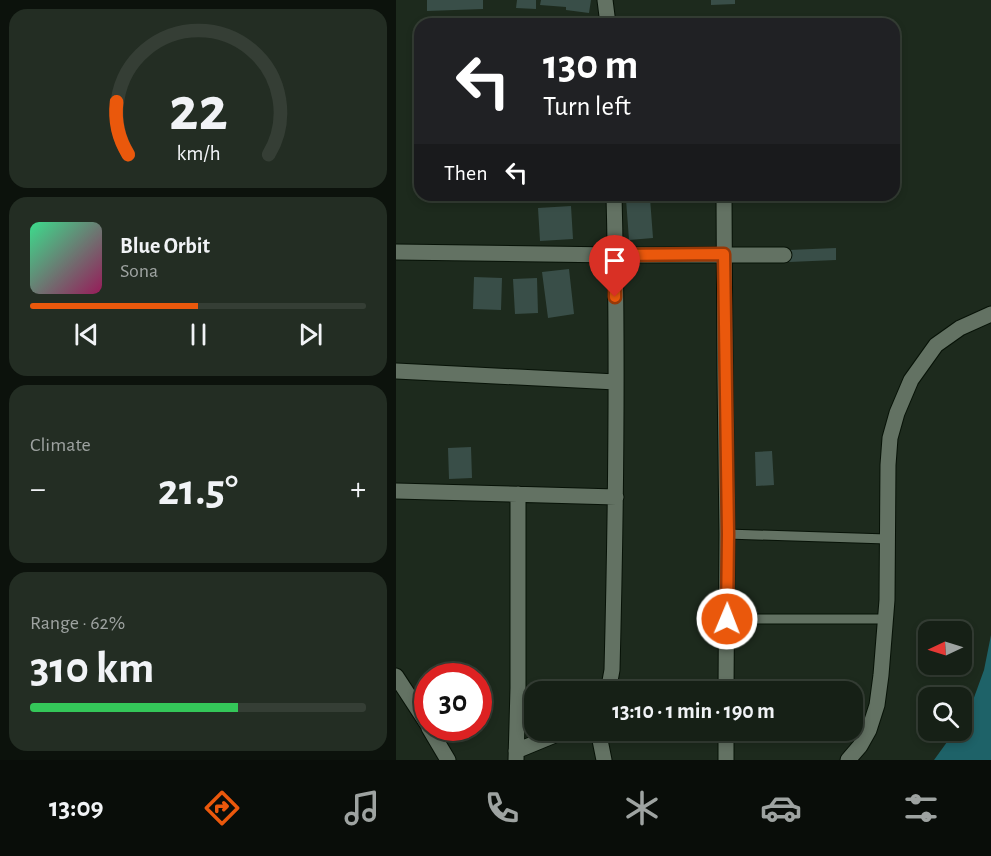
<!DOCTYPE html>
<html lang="en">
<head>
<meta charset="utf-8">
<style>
  :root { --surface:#162016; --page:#232d23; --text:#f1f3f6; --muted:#9ea3a1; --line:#353e35; --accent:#ea580c }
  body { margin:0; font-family:"Alegreya Sans",sans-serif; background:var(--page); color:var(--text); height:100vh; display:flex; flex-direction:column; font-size:22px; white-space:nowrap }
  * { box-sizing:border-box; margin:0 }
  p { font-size:20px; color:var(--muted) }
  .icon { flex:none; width:33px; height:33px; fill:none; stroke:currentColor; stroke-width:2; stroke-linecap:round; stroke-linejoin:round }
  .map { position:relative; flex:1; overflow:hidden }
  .details { display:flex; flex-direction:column; gap:9px; padding:9px; background:#0c120c; width:396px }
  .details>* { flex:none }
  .banner { position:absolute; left:18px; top:18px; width:486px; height:183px; border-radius:18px; box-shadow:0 3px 9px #0003,0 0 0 2px var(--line); background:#202124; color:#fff; overflow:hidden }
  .needle { width:39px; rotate:266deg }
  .controls { position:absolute; left:522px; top:621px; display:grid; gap:12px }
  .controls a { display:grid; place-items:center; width:54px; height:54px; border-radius:12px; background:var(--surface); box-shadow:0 3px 9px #0003,0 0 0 2px var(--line); font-size:30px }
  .speed { position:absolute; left:18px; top:663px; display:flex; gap:12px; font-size:30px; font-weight:700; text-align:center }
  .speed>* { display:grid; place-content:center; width:78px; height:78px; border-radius:50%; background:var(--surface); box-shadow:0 3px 9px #0003,0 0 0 2px var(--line); line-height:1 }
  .speed .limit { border:9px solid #d22; background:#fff; color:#111 }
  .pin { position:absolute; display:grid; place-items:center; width:51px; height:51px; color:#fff; margin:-62px -26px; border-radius:50% 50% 50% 0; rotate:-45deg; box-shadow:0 0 6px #0007 }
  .pin .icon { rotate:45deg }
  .me { position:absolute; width:66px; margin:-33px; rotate:1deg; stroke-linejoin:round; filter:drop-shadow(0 0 4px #0008) }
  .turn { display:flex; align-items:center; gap:21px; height:126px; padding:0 30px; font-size:27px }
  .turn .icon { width:78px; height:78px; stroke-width:2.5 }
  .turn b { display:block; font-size:42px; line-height:51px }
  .then { display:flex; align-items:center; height:57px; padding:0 30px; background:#0003; gap:12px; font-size:22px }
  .big { font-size:45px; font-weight:600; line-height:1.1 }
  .details .card { flex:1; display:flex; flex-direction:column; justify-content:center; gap:9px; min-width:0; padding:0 21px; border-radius:18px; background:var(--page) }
  .details .dial { align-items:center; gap:0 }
  .dial svg { height:156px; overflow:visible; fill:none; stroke:var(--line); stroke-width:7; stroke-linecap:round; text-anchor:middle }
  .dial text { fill:var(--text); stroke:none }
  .song { display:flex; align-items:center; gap:18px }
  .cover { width:72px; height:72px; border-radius:9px; background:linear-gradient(135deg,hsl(150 70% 55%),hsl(330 70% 35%)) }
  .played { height:6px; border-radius:3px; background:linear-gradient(90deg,var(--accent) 50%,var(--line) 50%) }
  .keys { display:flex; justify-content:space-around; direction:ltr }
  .heat { display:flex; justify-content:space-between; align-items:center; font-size:33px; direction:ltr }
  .charge { height:9px; border-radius:4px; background:linear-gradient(90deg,#34c759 62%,var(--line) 0) }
  .trip { position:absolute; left:128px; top:681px; width:339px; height:60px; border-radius:18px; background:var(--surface); box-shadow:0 3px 9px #0003,0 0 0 2px var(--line); font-weight:600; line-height:60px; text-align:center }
  .menu { display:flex; height:96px; justify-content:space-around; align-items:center; background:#090d09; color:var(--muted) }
  .menu .icon { width:42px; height:42px }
  .menu .current { color:var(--accent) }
  .menu b { font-size:27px; color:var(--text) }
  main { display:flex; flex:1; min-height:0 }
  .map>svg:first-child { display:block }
  .water { fill:#1e6268 }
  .building { fill:#394e48 }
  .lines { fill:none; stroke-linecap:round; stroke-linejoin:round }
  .lane-casing { stroke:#071207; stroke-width:11 }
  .street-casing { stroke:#071207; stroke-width:17 }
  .lane { stroke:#637263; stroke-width:9 }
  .street { stroke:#637263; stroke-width:15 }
  .route-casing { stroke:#983908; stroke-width:15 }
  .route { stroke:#ea580c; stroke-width:10 }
</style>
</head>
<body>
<main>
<section class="details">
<div class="card dial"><svg viewBox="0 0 100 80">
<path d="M14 69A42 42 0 1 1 86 69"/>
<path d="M14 69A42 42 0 0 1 8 42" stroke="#ea580c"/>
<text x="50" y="56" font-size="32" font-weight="700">22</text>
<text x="50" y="72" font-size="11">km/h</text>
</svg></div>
<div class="card">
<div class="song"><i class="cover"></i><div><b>Blue Orbit</b><p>Sona</p></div></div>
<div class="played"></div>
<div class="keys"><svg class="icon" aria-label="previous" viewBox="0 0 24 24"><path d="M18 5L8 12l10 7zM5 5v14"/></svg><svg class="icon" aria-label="pause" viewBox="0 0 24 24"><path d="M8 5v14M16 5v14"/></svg><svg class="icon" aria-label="next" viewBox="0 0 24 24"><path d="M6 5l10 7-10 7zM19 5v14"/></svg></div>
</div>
<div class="card"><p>Climate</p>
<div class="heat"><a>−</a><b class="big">21.5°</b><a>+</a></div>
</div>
<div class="card"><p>Range · 62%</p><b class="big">310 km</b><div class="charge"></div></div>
</section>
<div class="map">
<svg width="595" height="760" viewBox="0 0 595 760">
  <rect width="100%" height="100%" fill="#1d2a1d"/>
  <!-- water -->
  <path class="water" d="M595,635V760H538L559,731L566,730V721L576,703L588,670Z"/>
  <!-- building -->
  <path class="building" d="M31,0H87V9L31,11Z
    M121,0H140V9L120,8Z
    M145,0H195L193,13L170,10V7L144,5Z
    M315,0H339V4L315,5Z
    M254,198L257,238L233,240L230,199Z
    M175,206L177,239L144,241L142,208Z
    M440,248V260L393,262V250Z
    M173,269L178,314L152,318L146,272Z
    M78,277L106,278L105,310L77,309Z
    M141,278L142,313L119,314L117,279Z
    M75,447L76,478L53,479L52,448Z
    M376,451L378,485L360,486L359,452Z"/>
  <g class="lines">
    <!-- lane casing -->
    <g class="lane-casing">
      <path id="lane" d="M331,534L491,539
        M331,619H490"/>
    </g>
    <!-- street casing -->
    <g class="street-casing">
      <path id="street" d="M209,0L212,24
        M328,195L329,375L331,534L330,692
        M0,252L219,255H388
        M0,371L220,382
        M0,491L220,497
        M0,676L32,725
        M212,692L216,670C220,512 222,353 218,195
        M33,728L52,760
        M202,730L208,760
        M120,751L171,730
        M120,760L122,688V494
        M330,760V730
        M452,760L464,746L473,730L481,705L485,675L491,600L492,465L494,438L501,413L515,380L540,345L564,328L595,314"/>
    </g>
    <!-- lane -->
    <use href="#lane" class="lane"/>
    <!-- street -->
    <use href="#street" class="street"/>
  </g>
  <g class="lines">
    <!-- route casing -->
    <g class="route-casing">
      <path id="route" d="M219,297V255L328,254L332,534L331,619"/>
    </g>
    <!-- route -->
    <use href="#route" class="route"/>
  </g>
</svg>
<div class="controls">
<a><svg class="needle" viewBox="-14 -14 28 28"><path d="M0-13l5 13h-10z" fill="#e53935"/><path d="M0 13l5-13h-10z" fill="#9ea3a1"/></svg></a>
<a><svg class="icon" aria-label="search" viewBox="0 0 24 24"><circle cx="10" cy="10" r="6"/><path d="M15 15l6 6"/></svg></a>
</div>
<div class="speed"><div class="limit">30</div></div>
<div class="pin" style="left:219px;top:297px;background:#d93025"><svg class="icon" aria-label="arrive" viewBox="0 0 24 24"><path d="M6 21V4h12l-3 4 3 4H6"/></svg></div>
<svg class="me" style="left:331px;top:619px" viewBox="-20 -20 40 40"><circle r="17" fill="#ea580c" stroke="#fff" stroke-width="3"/><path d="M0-11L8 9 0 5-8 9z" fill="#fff"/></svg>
<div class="trip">13:10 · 1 min · 190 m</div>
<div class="banner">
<div class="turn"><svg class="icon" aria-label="left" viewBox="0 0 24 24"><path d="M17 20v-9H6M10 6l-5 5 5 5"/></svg><div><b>130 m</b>Turn left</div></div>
<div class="then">Then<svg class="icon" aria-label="left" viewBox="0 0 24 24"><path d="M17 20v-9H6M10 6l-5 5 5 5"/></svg></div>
</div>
</div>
</main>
<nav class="menu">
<b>13:09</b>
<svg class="icon current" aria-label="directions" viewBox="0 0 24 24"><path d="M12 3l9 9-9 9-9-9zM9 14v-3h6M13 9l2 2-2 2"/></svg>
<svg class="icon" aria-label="music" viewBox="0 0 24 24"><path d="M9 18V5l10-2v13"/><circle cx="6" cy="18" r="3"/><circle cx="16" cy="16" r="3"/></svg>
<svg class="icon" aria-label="phone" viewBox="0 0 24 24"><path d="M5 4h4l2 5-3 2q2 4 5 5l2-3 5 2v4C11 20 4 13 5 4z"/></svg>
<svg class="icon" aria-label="climate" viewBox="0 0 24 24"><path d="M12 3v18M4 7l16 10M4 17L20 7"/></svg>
<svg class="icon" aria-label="car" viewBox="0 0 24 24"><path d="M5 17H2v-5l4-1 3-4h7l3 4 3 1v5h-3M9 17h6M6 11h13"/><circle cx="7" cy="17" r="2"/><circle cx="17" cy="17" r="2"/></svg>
<svg class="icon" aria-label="filters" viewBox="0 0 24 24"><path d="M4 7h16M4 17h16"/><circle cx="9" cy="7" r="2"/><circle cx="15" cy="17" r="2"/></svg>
</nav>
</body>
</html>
